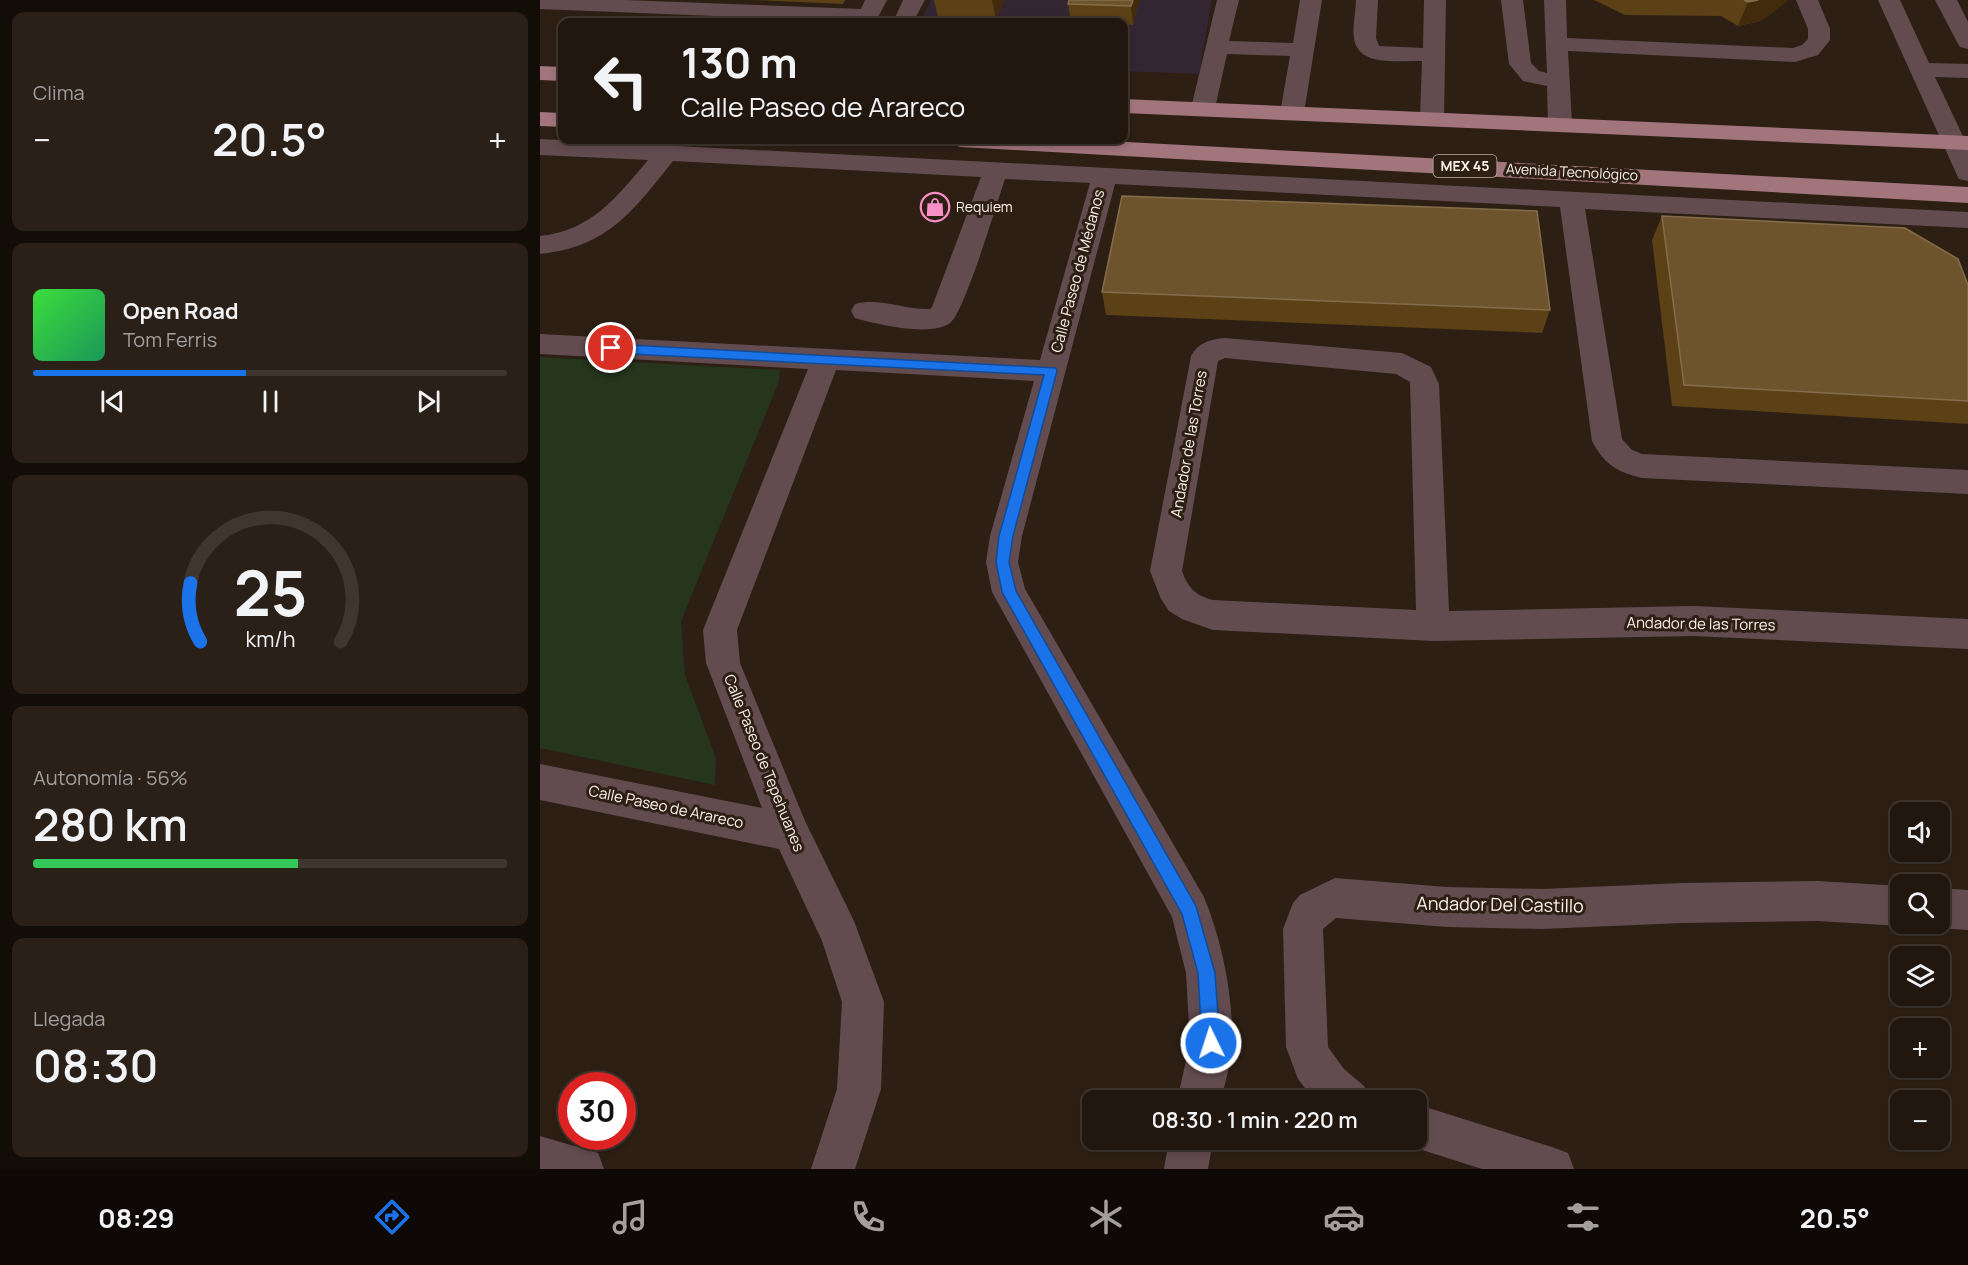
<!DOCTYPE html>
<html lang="es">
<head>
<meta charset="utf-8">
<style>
  :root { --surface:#22170f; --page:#2a2018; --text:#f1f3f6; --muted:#a29f9e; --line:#3f362f; --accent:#1a73e8 }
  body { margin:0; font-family:Manrope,sans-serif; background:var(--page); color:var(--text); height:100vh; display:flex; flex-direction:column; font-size:22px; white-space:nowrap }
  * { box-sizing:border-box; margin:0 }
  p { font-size:20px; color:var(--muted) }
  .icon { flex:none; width:33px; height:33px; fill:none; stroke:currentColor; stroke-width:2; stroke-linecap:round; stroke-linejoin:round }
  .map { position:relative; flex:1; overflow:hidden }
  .details { display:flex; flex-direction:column; gap:12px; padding:12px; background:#130d08; width:540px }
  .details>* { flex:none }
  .top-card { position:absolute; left:18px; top:18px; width:570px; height:126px; border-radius:12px; box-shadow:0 3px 9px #0003,0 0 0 2px var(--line); background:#22170f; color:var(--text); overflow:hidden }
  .tools { position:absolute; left:1350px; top:802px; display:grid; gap:12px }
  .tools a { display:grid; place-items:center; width:60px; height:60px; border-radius:12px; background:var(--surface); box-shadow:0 3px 9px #0003,0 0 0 2px var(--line); font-size:30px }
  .speed { position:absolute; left:18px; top:1072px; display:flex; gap:12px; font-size:30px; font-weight:700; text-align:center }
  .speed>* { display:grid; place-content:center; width:78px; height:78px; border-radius:50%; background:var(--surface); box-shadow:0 3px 9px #0003,0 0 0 2px var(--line); line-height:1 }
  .speed .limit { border:9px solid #d22; background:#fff; color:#111 }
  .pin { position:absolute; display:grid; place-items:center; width:51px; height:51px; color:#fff; margin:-26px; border:3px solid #fff; border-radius:50%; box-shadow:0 2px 6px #0007 }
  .me { position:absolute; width:66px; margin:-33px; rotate:356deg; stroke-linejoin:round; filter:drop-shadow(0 0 4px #0008) }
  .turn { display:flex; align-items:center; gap:21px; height:126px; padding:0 24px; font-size:27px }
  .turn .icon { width:78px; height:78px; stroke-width:2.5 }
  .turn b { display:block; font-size:42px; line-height:51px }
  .big { font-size:45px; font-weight:600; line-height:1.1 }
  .details .widget { flex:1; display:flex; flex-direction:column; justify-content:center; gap:9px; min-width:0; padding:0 21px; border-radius:12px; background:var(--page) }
  .details .dial { align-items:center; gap:0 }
  .dial svg { height:156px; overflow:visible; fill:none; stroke:var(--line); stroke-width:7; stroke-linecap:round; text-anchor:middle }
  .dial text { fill:var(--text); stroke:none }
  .song { display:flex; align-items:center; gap:18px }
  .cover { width:72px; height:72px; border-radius:9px; background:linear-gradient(135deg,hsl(120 70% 55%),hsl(150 70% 35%)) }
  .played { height:6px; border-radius:3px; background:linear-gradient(90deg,var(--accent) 45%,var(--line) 45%) }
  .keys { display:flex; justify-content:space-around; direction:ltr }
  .heat { display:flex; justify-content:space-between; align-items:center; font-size:33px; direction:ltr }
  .charge { height:9px; border-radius:4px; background:linear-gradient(90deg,#34c759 56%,var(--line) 0) }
  .trip { position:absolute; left:542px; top:1090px; width:345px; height:60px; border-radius:12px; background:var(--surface); box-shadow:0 3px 9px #0003,0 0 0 2px var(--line); font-weight:600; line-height:60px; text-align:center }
  .tabs { display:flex; height:96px; justify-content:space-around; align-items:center; background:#0e0906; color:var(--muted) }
  .tabs .icon { width:42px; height:42px }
  .tabs .current { color:var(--accent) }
  .tabs b { font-size:27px; color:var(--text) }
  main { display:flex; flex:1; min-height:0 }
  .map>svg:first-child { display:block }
  .commercial { fill:#332531 }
  .green { fill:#25361d }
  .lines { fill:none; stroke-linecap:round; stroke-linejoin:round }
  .minor { fill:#634c50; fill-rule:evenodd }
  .major { fill:#a2747c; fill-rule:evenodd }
  .wall { fill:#5c4016 }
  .shaded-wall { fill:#422b0c }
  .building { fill:#6d542d; stroke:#846d4b; stroke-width:1.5 }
  .route { fill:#1a73e8; stroke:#114b97; stroke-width:1.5 }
  .labels { text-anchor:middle; stroke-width:6; stroke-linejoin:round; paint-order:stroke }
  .shield { fill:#2d1f14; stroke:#bfb3aa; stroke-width:1.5 }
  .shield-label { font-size:14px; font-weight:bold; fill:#fdf3eb }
  .far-street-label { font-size:14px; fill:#fdf3eb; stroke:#2d1f14 }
  .far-poi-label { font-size:14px; fill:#fdf3eb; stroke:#2d1f14; text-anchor:start }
  .street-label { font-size:15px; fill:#fdf3eb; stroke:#2d1f14 }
  .near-street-label { font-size:18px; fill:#fdf3eb; stroke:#2d1f14 }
</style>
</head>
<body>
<main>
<section class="details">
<div class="widget"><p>Clima</p>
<div class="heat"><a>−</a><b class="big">20.5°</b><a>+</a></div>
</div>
<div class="widget">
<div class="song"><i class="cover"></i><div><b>Open Road</b><p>Tom Ferris</p></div></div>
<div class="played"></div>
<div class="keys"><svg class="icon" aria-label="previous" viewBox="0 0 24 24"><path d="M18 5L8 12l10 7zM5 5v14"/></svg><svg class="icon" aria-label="pause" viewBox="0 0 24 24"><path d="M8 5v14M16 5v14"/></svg><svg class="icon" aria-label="next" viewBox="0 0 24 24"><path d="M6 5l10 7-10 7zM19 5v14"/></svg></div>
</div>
<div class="widget dial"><svg viewBox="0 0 100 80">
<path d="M14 69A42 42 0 1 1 86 69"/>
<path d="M14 69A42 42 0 0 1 9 39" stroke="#1a73e8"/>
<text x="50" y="56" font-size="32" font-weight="700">25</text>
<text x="50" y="72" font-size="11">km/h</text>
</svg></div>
<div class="widget"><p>Autonomía · 56%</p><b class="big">280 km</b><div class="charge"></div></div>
<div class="widget"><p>Llegada</p><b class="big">08:30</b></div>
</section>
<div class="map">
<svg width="1428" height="1169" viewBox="0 0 1428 1169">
  <rect width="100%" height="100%" fill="#2d1f14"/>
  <!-- commercial -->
  <path class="commercial" d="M391,0H672L659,74L584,71V22H380Z"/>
  <!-- green -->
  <path class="green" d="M0,357L240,370L238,384L141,621L145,675L176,758L175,785L0,748Z"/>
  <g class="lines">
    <!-- minor -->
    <path class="minor" d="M0,0H85L321,9L325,0H347L336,21L328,22L0,9Z
      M363,0H385L373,22H353Z
      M677,0H699L689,41L753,43L760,0H782L764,113L760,118L752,120L744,118L740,113L750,56L687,54L675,108L671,113L663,115L655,113L651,108Z
      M816,0H838L836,38L839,46L883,48L884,0H906L904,118L900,123L892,125L884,123L880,118L882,61C860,60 818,68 814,38C812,26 816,12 816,0Z
      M961,0H983L991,63L999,71L1007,73L1004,0H1026L1027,38L1253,48L1262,45L1268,39V29L1256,0H1278L1290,29V40L1278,55L1255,62L1028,51L1032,124L1028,129L1020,131L1012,129L1008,124L1007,86L983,81L969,64Z
      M1338,0H1360L1389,63L1428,64V78L1395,77L1428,147V181L1419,179L1416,173Z
      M1395,0H1417L1428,22V49L1420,47L1417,42Z
      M0,139L1428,212V228L1045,209L1082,439L1092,450L1102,454L1428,470V494L1102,478C1077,472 1064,464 1052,441L1020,207L575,184L482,536L478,562L485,589L664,897C682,941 693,994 692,1042C692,1061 685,1082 681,1101H637L650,1043L646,973L632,917L452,592L446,562L450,536L494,381L296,370L197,630L200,663L265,821L314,921L344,1002L341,1089L315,1169H271L297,1089L302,1002L282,941L239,849L0,800V764L222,808L166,663L163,630L268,369L0,354V334L500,360L550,183L465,179C457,203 425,310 411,322C393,338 336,324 315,318L311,311L315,304C338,297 366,310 390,309L392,307L441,177L133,161C93,211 68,247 0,254V236C51,231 77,197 108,160L0,155Z
      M685,338L862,353L891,367L899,384L909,611L1153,606L1428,619V649L1153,636L893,641L673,630L642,619L629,611L621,599L610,571L651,356C658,343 670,339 685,338ZM685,358L856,374L870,382L876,610L673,600C656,596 648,588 642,571L678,361Z
      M795,878L907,887L1002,889L1142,883L1278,881L1360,886V924H1364L1360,926L1278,921L1142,923L1002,929L907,927L796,918L783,929L788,1047L804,1069L824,1086L831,1101H775L758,1079L746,1047L743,929L753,903L760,895Z
      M1400,888L1428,890V930L1400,928L1391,924H1400Z
      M876,1104L1012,1147L1028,1153L1034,1169H942L876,1148L860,1140H876Z
      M0,1136L58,1153L64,1169H0Z
      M629,1140H673L668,1169H624Z"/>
    <!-- major -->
    <path class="major" d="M0,66L22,67V81L0,80Z
      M584,99L1428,136V150L584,113Z
      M0,112L22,113V127L0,126Z
      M409,140H549L1428,187V203L421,147L413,145Z"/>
  </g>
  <!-- wall -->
  <path class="wall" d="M214,0H305L303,4Z
    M394,0H464L456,19L398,17Z
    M529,0H599L593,25L584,24V22H531L528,4Z
    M1054,0H1247L1246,2L1221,21L1198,26L1181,16L1085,15Z
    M1122,216L1428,285V424L1132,406L1112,240Z
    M562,292L1010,310L1002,333L566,315Z"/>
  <!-- shaded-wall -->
  <path class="shaded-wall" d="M452,0H464L456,19Z
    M593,0H599L593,25L591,6Z
    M1218,0H1247L1246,2L1221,21L1198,26L1208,2Z"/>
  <!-- building -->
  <path class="building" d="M529,0H593L591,6L528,4Z
    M1204,0H1218L1208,2Z
    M582,196L997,211L1010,310L562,292Z
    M1122,216L1365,228L1418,259L1428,285V401L1144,385Z"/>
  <!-- route -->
  <path class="route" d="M71,344L516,368L517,371L473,536L469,562L476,591L656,906L675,973L680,1043L677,1049L671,1052L665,1049L662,1043L658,973L642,914L462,592L456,562L459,536L504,375L71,353L66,348Z"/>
  <!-- icons -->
  <defs>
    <g id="shop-ring" transform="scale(1.5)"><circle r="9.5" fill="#2d1f14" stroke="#fa8fc6" stroke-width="1.5"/><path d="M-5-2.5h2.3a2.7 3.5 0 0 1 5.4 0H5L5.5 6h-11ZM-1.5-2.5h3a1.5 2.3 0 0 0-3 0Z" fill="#fa8fc6"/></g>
  </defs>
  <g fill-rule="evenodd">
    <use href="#shop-ring" x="395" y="207"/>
  </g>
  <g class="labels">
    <!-- shield labels -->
    <rect class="shield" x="893.5" y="155" width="63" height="22" rx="4.5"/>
    <g class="shield-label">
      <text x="925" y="171">MEX 45</text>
    </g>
    <!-- far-street labels -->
    <g class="far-street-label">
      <text transform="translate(1032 172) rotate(3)" y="5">Avenida Tecnológico</text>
    </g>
    <!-- far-poi labels -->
    <g class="far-poi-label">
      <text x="416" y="212">Requiem</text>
    </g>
    <!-- street labels -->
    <g class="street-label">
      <text transform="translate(538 271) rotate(-75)" y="5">Calle Paseo de Médanos</text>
      <text transform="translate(649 444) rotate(-80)" y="5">Andador de las Torres</text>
      <text transform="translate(1161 624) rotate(1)" y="5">Andador de las Torres</text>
      <text transform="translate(224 763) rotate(68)" y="5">Calle Paseo de Tepehuanes</text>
      <text transform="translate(126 807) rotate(12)" y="5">Calle Paseo de Arareco</text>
    </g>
    <!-- near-street labels -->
    <g class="near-street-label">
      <text transform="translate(960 905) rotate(1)" y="6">Andador Del Castillo</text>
    </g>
  </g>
</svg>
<div class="tools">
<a><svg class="icon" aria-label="sound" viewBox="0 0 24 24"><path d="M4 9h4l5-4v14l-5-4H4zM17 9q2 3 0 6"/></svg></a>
<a><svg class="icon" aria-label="search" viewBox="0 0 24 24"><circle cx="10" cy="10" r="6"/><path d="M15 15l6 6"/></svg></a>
<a><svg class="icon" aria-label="layers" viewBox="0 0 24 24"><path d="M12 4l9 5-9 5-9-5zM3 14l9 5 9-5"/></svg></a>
<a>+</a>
<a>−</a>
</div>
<div class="speed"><div class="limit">30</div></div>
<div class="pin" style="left:71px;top:348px;background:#d93025"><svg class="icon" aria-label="arrive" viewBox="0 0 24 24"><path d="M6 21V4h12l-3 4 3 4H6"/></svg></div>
<svg class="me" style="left:671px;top:1043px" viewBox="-20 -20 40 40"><circle r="17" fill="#1a73e8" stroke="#fff" stroke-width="3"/><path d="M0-11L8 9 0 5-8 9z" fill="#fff"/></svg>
<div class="trip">08:30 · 1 min · 220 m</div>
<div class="top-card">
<div class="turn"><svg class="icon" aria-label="left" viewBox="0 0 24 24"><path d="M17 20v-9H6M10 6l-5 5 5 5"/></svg><div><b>130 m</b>Calle Paseo de Arareco</div></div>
</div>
</div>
</main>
<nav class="tabs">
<b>08:29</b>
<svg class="icon current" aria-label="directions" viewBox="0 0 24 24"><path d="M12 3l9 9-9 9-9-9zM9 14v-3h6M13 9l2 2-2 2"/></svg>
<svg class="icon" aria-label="music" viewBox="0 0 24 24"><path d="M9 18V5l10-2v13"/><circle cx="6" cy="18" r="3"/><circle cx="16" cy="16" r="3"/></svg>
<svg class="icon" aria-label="phone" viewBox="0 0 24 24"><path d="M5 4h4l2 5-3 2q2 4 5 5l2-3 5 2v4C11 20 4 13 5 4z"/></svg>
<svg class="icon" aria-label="climate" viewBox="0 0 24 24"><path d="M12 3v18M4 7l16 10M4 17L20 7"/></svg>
<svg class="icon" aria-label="car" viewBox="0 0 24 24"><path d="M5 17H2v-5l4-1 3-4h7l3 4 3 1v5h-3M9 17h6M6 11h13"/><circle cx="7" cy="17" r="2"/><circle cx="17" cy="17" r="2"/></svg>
<svg class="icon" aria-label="filters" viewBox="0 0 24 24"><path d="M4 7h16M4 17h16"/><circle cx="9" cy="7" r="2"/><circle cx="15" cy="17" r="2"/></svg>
<b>20.5°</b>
</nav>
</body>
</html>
